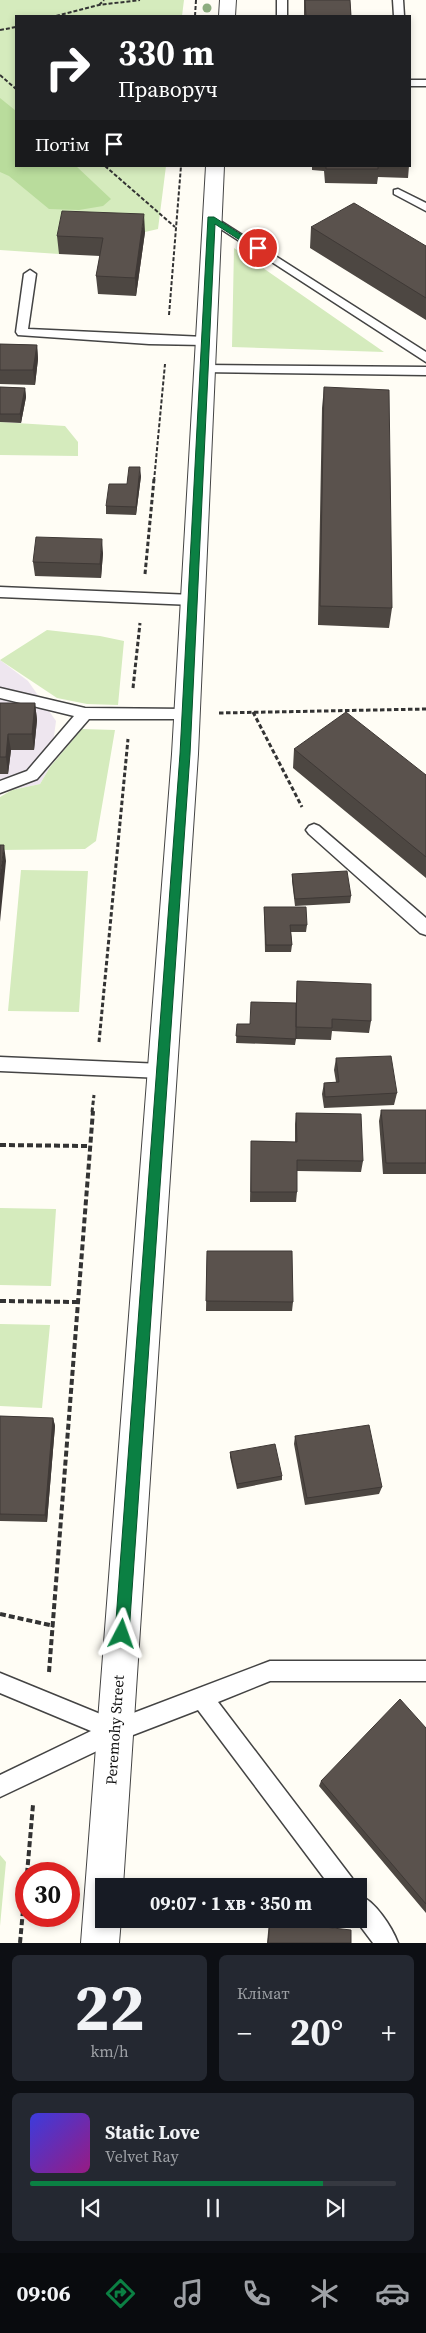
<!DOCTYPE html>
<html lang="uk">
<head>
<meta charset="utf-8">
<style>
  :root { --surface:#171b24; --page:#242831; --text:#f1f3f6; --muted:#9ea1a6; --line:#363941; --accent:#0b8043 }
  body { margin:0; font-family:"Source Serif 4",serif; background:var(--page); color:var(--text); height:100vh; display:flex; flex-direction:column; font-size:19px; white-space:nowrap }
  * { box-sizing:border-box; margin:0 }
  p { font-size:16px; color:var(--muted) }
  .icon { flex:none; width:28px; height:28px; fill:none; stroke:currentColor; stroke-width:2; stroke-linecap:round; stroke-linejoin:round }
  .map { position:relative; height:1943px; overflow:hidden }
  .details { display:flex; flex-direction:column; gap:12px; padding:12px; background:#0d0f14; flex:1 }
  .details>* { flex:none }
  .banner { position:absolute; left:15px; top:15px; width:396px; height:152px; border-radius:0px; box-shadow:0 2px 8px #0003; background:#202124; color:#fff; overflow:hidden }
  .speed { position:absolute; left:15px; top:1862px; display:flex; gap:10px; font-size:25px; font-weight:700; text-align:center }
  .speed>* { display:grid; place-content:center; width:65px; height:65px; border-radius:50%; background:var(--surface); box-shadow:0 2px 8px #0003; line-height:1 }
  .speed .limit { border:8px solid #d22; background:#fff; color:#111 }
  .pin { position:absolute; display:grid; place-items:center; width:42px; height:42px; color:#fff; margin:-21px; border:2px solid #fff; border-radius:50%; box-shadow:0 1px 5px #0007 }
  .me { position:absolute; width:55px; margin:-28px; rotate:4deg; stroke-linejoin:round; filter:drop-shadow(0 0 4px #0008) }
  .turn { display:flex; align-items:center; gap:18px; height:105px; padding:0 20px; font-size:22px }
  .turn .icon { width:65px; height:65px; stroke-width:2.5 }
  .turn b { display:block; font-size:35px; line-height:42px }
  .then { display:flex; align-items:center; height:48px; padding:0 20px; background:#0003; gap:10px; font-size:19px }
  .big { font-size:38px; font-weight:700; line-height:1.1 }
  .details .tile { flex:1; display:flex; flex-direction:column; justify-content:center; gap:8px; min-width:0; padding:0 18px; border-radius:8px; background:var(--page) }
  .details .dial { align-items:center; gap:0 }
  .dial b { font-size:65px; line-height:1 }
  .song { display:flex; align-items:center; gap:15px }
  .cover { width:60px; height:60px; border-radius:8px; background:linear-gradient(135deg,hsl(240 70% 55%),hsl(310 70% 35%)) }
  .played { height:5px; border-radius:2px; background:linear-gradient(90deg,var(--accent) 80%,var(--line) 80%) }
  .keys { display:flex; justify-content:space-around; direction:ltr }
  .heat { display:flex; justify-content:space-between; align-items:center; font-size:28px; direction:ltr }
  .details .tiles { flex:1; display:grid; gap:12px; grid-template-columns:1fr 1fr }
  .tile:last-child { grid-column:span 2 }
  .trip { position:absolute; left:95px; top:1878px; width:272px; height:50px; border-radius:0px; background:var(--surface); box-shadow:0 2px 8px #0003; font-weight:700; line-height:50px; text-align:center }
  .tabs { display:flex; height:80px; justify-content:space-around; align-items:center; background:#090b0e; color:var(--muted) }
  .tabs .icon { width:35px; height:35px }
  .tabs .selected { color:var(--accent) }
  .tabs b { font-size:22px; color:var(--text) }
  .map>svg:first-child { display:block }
  .industrial { fill:#eee6ef }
  .green { fill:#d5ebbd }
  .forest { fill:#b9dc9c }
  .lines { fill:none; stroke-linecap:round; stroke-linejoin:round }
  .service-casing { stroke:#444; stroke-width:3 }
  .minor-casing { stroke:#444; stroke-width:2 }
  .path-far2 { stroke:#333; stroke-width:2; stroke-dasharray:4 2; stroke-linecap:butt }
  .path-far1 { stroke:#333; stroke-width:3; stroke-dasharray:4.5 2.5; stroke-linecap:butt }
  .path { stroke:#333; stroke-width:4; stroke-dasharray:6 3; stroke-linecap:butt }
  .service { fill:#fff; fill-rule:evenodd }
  .minor { fill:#fff; fill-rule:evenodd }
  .tree { fill:#8dad7f }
  .wall { fill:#4d4742 }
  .shaded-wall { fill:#3f3936 }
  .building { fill:#5a524d; stroke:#3f3936 }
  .route { fill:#0b8043; stroke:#07532c }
  .labels { text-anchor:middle; stroke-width:5; stroke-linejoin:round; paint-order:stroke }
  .street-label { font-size:15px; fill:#111; stroke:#fff }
</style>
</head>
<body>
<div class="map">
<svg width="426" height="1943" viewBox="0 0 426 1943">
  <rect width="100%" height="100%" fill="#fffdf5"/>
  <!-- industrial -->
  <path class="industrial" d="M0,660L28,681L56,721L50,767L40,784L12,790H0Z"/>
  <!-- green -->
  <path class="green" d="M0,0H184L182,16H16V166H166L158,229L145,232L64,229L59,254L0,250Z
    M234,248L384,352L232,347Z
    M0,422L65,426L78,442V456L0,455Z
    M47,630L100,636L124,641L118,705L87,704L57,698L0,660Z
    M82,729L115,730L96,841L85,849L0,850V797L12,790L40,784L50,767Z
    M21,870L88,871L79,1012L8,1011Z
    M0,1208L56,1209L51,1286L0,1285Z
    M0,1324L50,1325L42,1408L0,1406Z
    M0,1855L6,1862L0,1926Z"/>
  <!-- forest -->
  <path class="forest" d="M0,98L16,111V166H76L111,199L103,206L79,210L49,209L9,176L0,172Z"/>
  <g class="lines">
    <!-- service casing -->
    <g class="service-casing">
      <path id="service" d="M277,0H287V16H277Z
        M393,0H403L404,16H394Z
        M410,80H426V86H410Z
        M398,189L426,203V211L394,194V190Z
        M211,215L426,352V362L207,220L205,218Z
        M30,270L36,274L28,329L205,337L211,341L205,345L149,344L18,335L16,332L24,274Z
        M204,365L426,367V375L200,372L198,369L200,366Z
        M0,587L193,595L200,600L193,605L0,597Z
        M0,688L85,708L187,709L192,710L194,714L192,718L187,719H89L37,779L0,793V781L27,771L74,716L0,698Z
        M314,824L319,826L426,918V935L420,933L309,834L306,830L309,826Z
        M0,1057L162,1064L168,1066L170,1071L168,1076L162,1078L0,1071Z
        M270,1661H426V1681H270L218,1702L352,1878L355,1886H330L198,1710L120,1740L0,1797V1775L91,1731L0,1693V1673L115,1720Z
        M359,1895C375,1901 392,1927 398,1943H373L355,1919H359Z"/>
    </g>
    <!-- minor casing -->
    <g class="minor-casing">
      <path id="minor" d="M220,0H236L235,16H219Z
        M206,166H224L198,754L123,1886H104V1919H121L119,1943H81L172,754Z"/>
    </g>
    <!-- path-far2 -->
    <path class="path-far2" d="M99,5L104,0
      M56,16L99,5L140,0
      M195,16L196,0
      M0,30L16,27
      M0,75L16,89
      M105,166L175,227
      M169,315L181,166
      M154,481L165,364"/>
    <!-- path-far1 -->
    <path class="path-far1" d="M145,574L154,479
      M133,688L140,623
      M253,712L302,807
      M219,713L426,709
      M99,1042L128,739
      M92,1112L94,1095"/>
    <!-- path -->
    <path class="path" d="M0,1145L89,1146
      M0,1301L77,1302
      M0,1614L54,1626
      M49,1672L93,1111
      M27,1874L33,1805
      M20,1943L26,1877"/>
    <!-- service -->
    <use href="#service" class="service"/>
    <!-- minor -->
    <use href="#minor" class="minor"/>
  </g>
  <!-- trees -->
  <circle class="tree" cx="207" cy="8" r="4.5"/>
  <!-- wall -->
  <path class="wall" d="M304,0H350L351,16H304Z
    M312,166H409L408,178L378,177L377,184L325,183L324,171L312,170Z
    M311,227L426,246V320L310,248Z
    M145,232L136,296L98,294L96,276L100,256L59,254L57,236Z
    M0,344L37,345L38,359L35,385L0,384Z
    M0,387L25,388L26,397L21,423L0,422Z
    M324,387L392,608L389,628L318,625L322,408Z
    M141,476L136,515L106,514V506L127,484Z
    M103,553L101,578L35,576L33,562Z
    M0,703H35L37,720L34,750H11L8,774H0Z
    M294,749L426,775V878L293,768Z
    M292,874L351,896L350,903L295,906L292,881Z
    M264,907L307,925L306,932H291L292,945L291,952H265Z
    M297,981L371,1021L369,1033L332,1031L331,1040L296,1039L295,1045L236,1043L237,1024H250L296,1003Z
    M336,1058L397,1093L394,1105L324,1108L322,1094L324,1083L336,1082L334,1070Z
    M381,1110H426V1174H383L379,1121Z
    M296,1113L363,1161L361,1172L297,1171V1192L296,1202H250L251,1141L295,1142V1124Z
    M207,1251L293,1302L292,1311H206Z
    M0,1416L53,1418L55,1426L47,1522L0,1521Z
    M295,1436L382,1487L379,1494L305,1505L294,1444Z
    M230,1452L282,1476V1480L237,1489L230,1457Z
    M426,1728V1913L319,1786L321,1781Z
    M270,1921L351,1943H267L269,1922Z"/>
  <!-- shaded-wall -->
  <path class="shaded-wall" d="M144,214L145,232L136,296L135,278Z
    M37,345L38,359L35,385L33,370Z
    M25,388L26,397L21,423L20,414Z
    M140,467L141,476L136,515V507Z
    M102,539L103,553L101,578L100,564Z
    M35,703L37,720L34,750L32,734Z
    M8,734L11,750L8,774L6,757Z
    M4,845L6,861L0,922V878Z
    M53,1418L55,1426L47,1522L45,1515Z"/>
  <!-- building -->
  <path class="building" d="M305,0H350L351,16H306Z
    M326,166H378V169H326Z
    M354,203L426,246V298L311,227Z
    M62,211L144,214L135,278L96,276L103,238L57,236Z
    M0,344L37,345L33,370H0Z
    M0,387L25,388L20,414H0Z
    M324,387L389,390L392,608L320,606Z
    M129,467H140L136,507L106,506L109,484H127Z
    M36,537L102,539L100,564L33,562Z
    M0,703H35L32,734H8L6,757H0Z
    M346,712L426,775V857L294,749Z
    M0,845H4L0,878Z
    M347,871L351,896L295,899L292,874Z
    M264,907H306L307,925H290L292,945H266Z
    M297,981L371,984V1021L332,1019V1028L296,1027Z
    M251,1002L296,1003V1039L236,1036L237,1024H250Z
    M391,1056L397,1093L325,1097L324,1083L339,1082L336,1058Z
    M381,1110H426V1163H386Z
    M296,1113L361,1114L363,1161L297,1160V1192H251V1141L297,1142Z
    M207,1251H292L293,1302L206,1301Z
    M0,1416L53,1418L45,1515L0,1514Z
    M369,1425L382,1487L307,1498L295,1436Z
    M275,1444L282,1476L237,1484L230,1452Z
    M400,1699L426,1728V1904L321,1781Z
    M270,1921L351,1930V1943H268Z"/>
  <!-- route -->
  <path class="route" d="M208,217H214L262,248L255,250L215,224L190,754L129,1634L127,1639L122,1641L117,1639L115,1634L180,754Z"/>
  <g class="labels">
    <!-- street labels -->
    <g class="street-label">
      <text transform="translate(115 1730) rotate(-86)" y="5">Peremohy Street</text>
    </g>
  </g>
</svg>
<div class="speed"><div class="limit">30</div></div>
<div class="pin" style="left:258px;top:248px;background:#d93025"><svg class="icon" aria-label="arrive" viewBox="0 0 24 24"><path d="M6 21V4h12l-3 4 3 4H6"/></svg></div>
<svg class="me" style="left:122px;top:1634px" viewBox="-20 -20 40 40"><path d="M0-17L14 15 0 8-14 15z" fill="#0b8043" stroke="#fff" stroke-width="4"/></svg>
<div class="trip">09:07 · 1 хв · 350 m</div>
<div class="banner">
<div class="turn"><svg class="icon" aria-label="right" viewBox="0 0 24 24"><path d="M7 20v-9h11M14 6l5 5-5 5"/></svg><div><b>330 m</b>Праворуч</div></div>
<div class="then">Потім<svg class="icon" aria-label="arrive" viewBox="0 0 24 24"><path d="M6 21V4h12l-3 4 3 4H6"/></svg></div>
</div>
</div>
<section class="details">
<div class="tiles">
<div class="tile dial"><b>22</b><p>km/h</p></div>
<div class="tile"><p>Клімат</p>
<div class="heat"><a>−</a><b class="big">20°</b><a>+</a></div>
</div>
<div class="tile">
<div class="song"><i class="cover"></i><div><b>Static Love</b><p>Velvet Ray</p></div></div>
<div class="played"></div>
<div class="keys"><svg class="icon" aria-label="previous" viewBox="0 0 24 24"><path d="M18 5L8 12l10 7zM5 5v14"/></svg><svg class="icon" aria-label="pause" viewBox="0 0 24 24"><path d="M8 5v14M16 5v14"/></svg><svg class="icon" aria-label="next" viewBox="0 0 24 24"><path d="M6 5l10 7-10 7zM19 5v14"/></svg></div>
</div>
</div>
</section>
<nav class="tabs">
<b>09:06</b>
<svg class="icon selected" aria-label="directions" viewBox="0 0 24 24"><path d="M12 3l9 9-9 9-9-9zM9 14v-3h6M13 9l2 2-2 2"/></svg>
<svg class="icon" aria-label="music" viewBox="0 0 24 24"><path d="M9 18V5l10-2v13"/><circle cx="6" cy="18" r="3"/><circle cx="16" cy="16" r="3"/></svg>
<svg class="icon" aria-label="phone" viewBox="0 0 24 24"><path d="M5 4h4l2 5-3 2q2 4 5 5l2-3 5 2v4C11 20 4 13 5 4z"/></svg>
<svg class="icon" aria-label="climate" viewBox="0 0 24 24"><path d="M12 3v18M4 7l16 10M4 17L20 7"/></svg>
<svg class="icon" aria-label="car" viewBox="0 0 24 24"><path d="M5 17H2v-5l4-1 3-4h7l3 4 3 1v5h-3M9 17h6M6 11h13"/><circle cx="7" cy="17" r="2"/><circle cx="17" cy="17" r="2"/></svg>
</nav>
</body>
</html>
